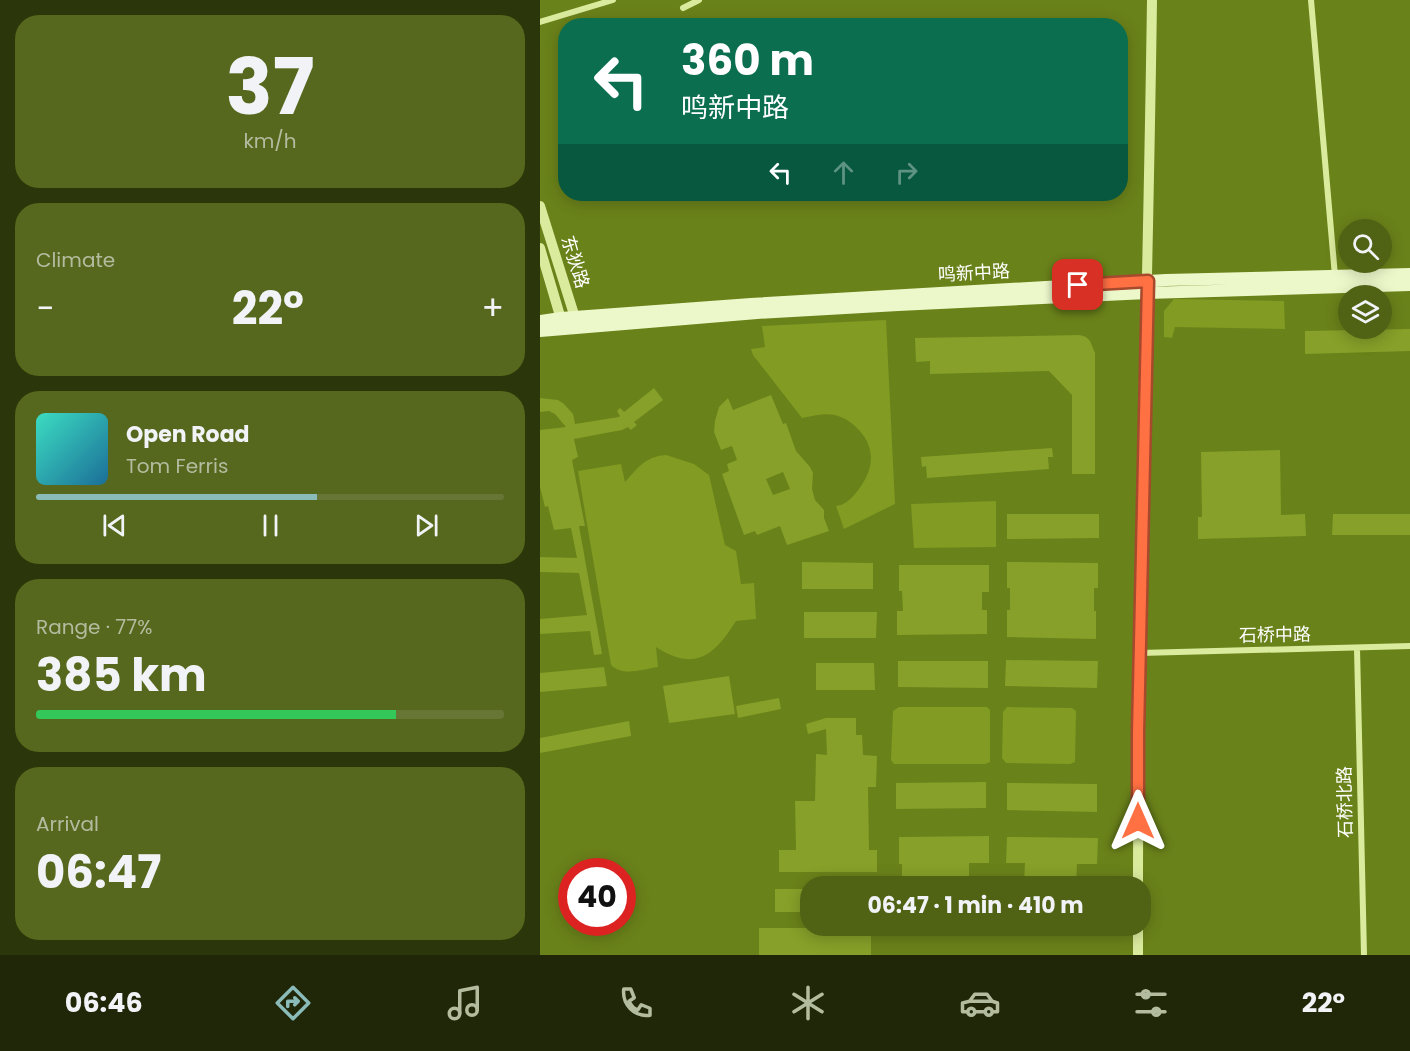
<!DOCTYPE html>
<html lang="en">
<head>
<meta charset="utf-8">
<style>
  :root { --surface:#506214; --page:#56681d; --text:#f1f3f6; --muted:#b4bca0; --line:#677634; --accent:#8bbbb9 }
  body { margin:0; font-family:Poppins,"Noto Sans SC",sans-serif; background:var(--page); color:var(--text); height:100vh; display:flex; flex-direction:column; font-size:22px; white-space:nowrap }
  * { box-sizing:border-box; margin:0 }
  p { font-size:20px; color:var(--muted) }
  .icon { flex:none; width:33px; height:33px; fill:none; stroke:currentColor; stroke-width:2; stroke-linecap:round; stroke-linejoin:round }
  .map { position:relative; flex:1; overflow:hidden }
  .sheet { display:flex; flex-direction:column; gap:15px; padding:15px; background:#2c360b; width:540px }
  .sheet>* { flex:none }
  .banner { position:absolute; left:18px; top:18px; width:570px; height:183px; border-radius:24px; box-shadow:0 3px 15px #0003; background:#0b6e4f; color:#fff; overflow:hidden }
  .fabs { position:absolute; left:798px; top:219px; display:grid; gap:12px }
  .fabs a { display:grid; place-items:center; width:54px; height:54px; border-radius:50%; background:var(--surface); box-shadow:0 3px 15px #0003; font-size:30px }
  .speed { position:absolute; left:18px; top:858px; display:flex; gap:12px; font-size:30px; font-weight:700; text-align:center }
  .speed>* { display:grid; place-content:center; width:78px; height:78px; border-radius:50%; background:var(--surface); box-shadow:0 3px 15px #0003; line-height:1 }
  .speed .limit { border:9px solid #d22; background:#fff; color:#111 }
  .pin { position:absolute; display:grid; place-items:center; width:51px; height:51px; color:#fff; margin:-26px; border-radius:12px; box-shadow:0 3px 9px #0006 }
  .me { position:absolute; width:66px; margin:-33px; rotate:0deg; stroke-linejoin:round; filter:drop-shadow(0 0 4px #0008) }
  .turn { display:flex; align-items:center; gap:21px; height:126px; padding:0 24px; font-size:27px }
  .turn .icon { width:78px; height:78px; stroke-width:2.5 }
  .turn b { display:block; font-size:42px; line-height:51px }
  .lanes { display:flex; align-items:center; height:57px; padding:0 24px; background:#0003; justify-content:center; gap:30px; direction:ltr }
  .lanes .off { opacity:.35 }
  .big { font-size:45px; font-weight:700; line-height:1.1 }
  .sheet .widget { flex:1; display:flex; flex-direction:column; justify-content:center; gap:9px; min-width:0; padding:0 21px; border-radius:24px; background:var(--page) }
  .sheet .dial { align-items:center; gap:0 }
  .dial b { font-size:78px; line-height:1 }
  .song { display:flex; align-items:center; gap:18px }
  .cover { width:72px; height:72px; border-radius:9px; background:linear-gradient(135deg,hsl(170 70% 55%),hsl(200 70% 35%)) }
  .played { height:6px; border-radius:3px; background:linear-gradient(90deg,var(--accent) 60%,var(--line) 60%) }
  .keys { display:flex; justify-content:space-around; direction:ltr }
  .heat { display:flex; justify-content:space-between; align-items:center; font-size:33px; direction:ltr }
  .charge { height:9px; border-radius:4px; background:linear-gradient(90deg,#34c759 77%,var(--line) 0) }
  .trip { position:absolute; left:260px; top:876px; width:351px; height:60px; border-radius:24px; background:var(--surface); box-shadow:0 3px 15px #0003; font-weight:700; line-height:60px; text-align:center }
  .tabs { display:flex; height:96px; justify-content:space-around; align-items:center; background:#202708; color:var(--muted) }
  .tabs .icon { width:42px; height:42px }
  .tabs .selected { color:var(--accent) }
  .tabs b { font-size:27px; color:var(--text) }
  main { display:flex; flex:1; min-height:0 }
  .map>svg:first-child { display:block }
  .green { fill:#819b23 }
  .building { fill:#86a029; fill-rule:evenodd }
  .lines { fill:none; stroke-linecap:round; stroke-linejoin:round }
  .minor { stroke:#dbeb9e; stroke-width:6 }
  .tertiary { stroke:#dbeb9e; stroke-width:10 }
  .secondary { stroke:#edf8ca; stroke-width:12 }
  .route-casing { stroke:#a6492c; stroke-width:15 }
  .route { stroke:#ff7043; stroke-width:10 }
  .labels { text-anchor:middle; stroke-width:6; stroke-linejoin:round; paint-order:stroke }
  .street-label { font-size:18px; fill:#fff; stroke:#6a821a }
</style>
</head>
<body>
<main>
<section class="sheet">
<div class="widget dial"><b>37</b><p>km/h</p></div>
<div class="widget"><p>Climate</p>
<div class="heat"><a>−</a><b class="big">22°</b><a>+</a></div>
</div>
<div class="widget">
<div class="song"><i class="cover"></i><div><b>Open Road</b><p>Tom Ferris</p></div></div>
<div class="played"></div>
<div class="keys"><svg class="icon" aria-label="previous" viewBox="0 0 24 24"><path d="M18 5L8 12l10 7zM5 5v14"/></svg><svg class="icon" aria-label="pause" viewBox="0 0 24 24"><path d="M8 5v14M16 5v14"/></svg><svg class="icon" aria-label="next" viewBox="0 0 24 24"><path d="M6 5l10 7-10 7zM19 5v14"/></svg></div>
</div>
<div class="widget"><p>Range · 77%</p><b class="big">385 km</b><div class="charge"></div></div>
<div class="widget"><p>Arrival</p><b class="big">06:47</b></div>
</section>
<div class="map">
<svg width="870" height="955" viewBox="0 0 870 955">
  <rect width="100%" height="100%" fill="#6a821a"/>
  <!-- green -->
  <path class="green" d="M634,299L744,301L745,329L635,327L632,338L624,337V311Z
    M346,320L355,504L304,529L296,506C304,505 309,501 315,494C334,472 338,448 316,427C310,421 303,417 295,415C284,413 273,416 262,418L213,355L211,349L225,347L222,326Z
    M126,455L154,464L169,475L185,545L196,551L201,584L214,583L216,619L196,621C174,656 155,672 116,647L118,667C103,669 83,677 71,665L38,471L81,464L85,482C99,467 104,457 126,455Z
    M456,501V547L374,548L371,504Z
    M359,707H447L450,710V762L445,764H354L351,760L353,711Z
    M467,707L532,708L536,711L535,762L530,764L466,763L462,758L463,712Z"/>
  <!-- building -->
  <path class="building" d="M870,329V351L765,354V331Z
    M540,335L546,337L550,341L555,353V474H532V395L509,371L390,374V361L376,362L375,338Z
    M114,388L123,400L94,422L97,425L91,430L88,427L82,430L34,439L38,457L32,460L45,526H39L62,654L54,655L50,631L0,634V619L47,615L39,573L0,572V557L37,558L31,528L14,530L8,506L5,507L0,487V430L26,427L15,414L9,411L0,412V398L18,400L24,404L33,414L35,424L79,417L80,416L77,411L80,408L84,412Z
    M231,395L243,424L246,423L256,451L270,467L273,473L272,489L275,500L284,510V518L289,531L247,545L240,526L217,535L215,531L204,535L182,474L189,471L187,464L197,460L192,446L181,450L174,432L175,421L179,407L188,398L193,410ZM243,472L250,489L233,495L226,479Z
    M512,448L513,457H508L509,469L387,478L386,466L382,467L381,457Z
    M740,450L741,515L765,514L766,536L658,539V517H662L661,452Z
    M467,514H559V538L467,539Z
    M793,514H870V535H792Z
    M262,562L333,563V589H262Z
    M467,562L558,563V588H554V611H556V639L467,637V610H470V588H467Z
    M359,565H449V592H442V610H447V634L357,635V611H363L362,591H359Z
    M264,612H337L336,638H264Z
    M466,660L558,661L557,688L465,686Z
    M358,661H448V688L358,687Z
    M276,663H334L335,690H276Z
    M64,667L67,686L0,692V673Z
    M189,676L195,714L129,723L123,686Z
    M239,698L241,709L198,718L196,706Z
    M286,718H316V735H322L323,755L337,756L336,787H328L329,850H337V872H239V850H256L255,801H275L276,754L287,755L286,729L268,734L266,724Z
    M89,721L91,736L0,753V738Z
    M446,782V808L356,809V783Z
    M467,783L557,784V812L467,810Z
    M449,836V863H429V883L362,884V864H359V837Z
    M467,837L558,838L557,864H537L536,885L484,883L485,863H466Z
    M235,889H270V912H235Z
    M219,928H331V955H219Z"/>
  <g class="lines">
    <!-- minor -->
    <path class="minor" d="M771,0L795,276
      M143,8L159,0
      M0,22L73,0
      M817,648L824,955
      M600,653L870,646"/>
    <!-- tertiary -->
    <path class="tertiary" d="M0,206L37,324
      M0,248L23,326
      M598,886C598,591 608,295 612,0
      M598,955V926"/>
    <!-- secondary -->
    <path class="secondary" d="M0,321L21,318L211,304L626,280L870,274
      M0,331L217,313L358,305L607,293L870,285"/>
  </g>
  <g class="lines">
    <!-- route casing -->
    <g class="route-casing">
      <path id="route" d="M538,285L608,281L598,733V821"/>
    </g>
    <!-- route -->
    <use href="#route" class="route"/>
  </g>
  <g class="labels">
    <!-- street labels -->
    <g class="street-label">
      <text transform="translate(35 262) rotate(73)" y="6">东狄路</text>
      <text transform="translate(434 273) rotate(-3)" y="6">鸣新中路</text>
      <text transform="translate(735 635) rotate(-1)" y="6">石桥中路</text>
      <text transform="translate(805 802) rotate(-91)" y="6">石桥北路</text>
    </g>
  </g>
</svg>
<div class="fabs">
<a><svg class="icon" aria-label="search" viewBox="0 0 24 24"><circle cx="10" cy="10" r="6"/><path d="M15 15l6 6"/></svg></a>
<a><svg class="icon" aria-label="layers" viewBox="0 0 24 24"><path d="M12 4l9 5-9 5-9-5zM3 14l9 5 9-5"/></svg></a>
</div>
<div class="speed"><div class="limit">40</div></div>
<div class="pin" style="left:538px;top:285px;background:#d93025"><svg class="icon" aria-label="arrive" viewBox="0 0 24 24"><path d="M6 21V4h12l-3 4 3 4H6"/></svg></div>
<svg class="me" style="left:598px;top:821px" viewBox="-20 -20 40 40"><path d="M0-17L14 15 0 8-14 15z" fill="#ff7043" stroke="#fff" stroke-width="4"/></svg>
<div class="trip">06:47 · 1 min · 410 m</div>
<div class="banner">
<div class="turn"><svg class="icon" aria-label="left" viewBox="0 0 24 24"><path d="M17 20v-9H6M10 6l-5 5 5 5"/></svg><div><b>360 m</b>鸣新中路</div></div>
<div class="lanes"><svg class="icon" aria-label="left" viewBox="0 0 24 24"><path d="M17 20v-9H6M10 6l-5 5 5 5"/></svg><svg class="icon off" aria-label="ahead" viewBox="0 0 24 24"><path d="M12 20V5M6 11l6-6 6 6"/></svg><svg class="icon off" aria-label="right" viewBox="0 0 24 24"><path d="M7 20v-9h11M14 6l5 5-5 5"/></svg></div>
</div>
</div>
</main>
<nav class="tabs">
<b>06:46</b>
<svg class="icon selected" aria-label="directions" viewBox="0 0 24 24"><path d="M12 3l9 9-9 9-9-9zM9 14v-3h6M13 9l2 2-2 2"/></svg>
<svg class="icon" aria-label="music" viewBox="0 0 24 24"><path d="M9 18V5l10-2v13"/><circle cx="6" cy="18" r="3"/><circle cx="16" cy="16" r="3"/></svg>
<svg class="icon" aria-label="phone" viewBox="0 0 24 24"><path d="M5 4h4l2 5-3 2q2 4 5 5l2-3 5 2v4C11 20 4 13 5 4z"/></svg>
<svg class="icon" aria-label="climate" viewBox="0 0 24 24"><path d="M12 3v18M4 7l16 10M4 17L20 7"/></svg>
<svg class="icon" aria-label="car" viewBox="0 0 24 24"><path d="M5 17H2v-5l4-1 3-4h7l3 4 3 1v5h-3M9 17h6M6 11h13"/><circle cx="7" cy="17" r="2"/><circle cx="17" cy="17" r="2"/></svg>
<svg class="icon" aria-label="filters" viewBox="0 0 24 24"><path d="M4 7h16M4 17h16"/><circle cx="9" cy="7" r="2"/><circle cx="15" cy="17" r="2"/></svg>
<b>22°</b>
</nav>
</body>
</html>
